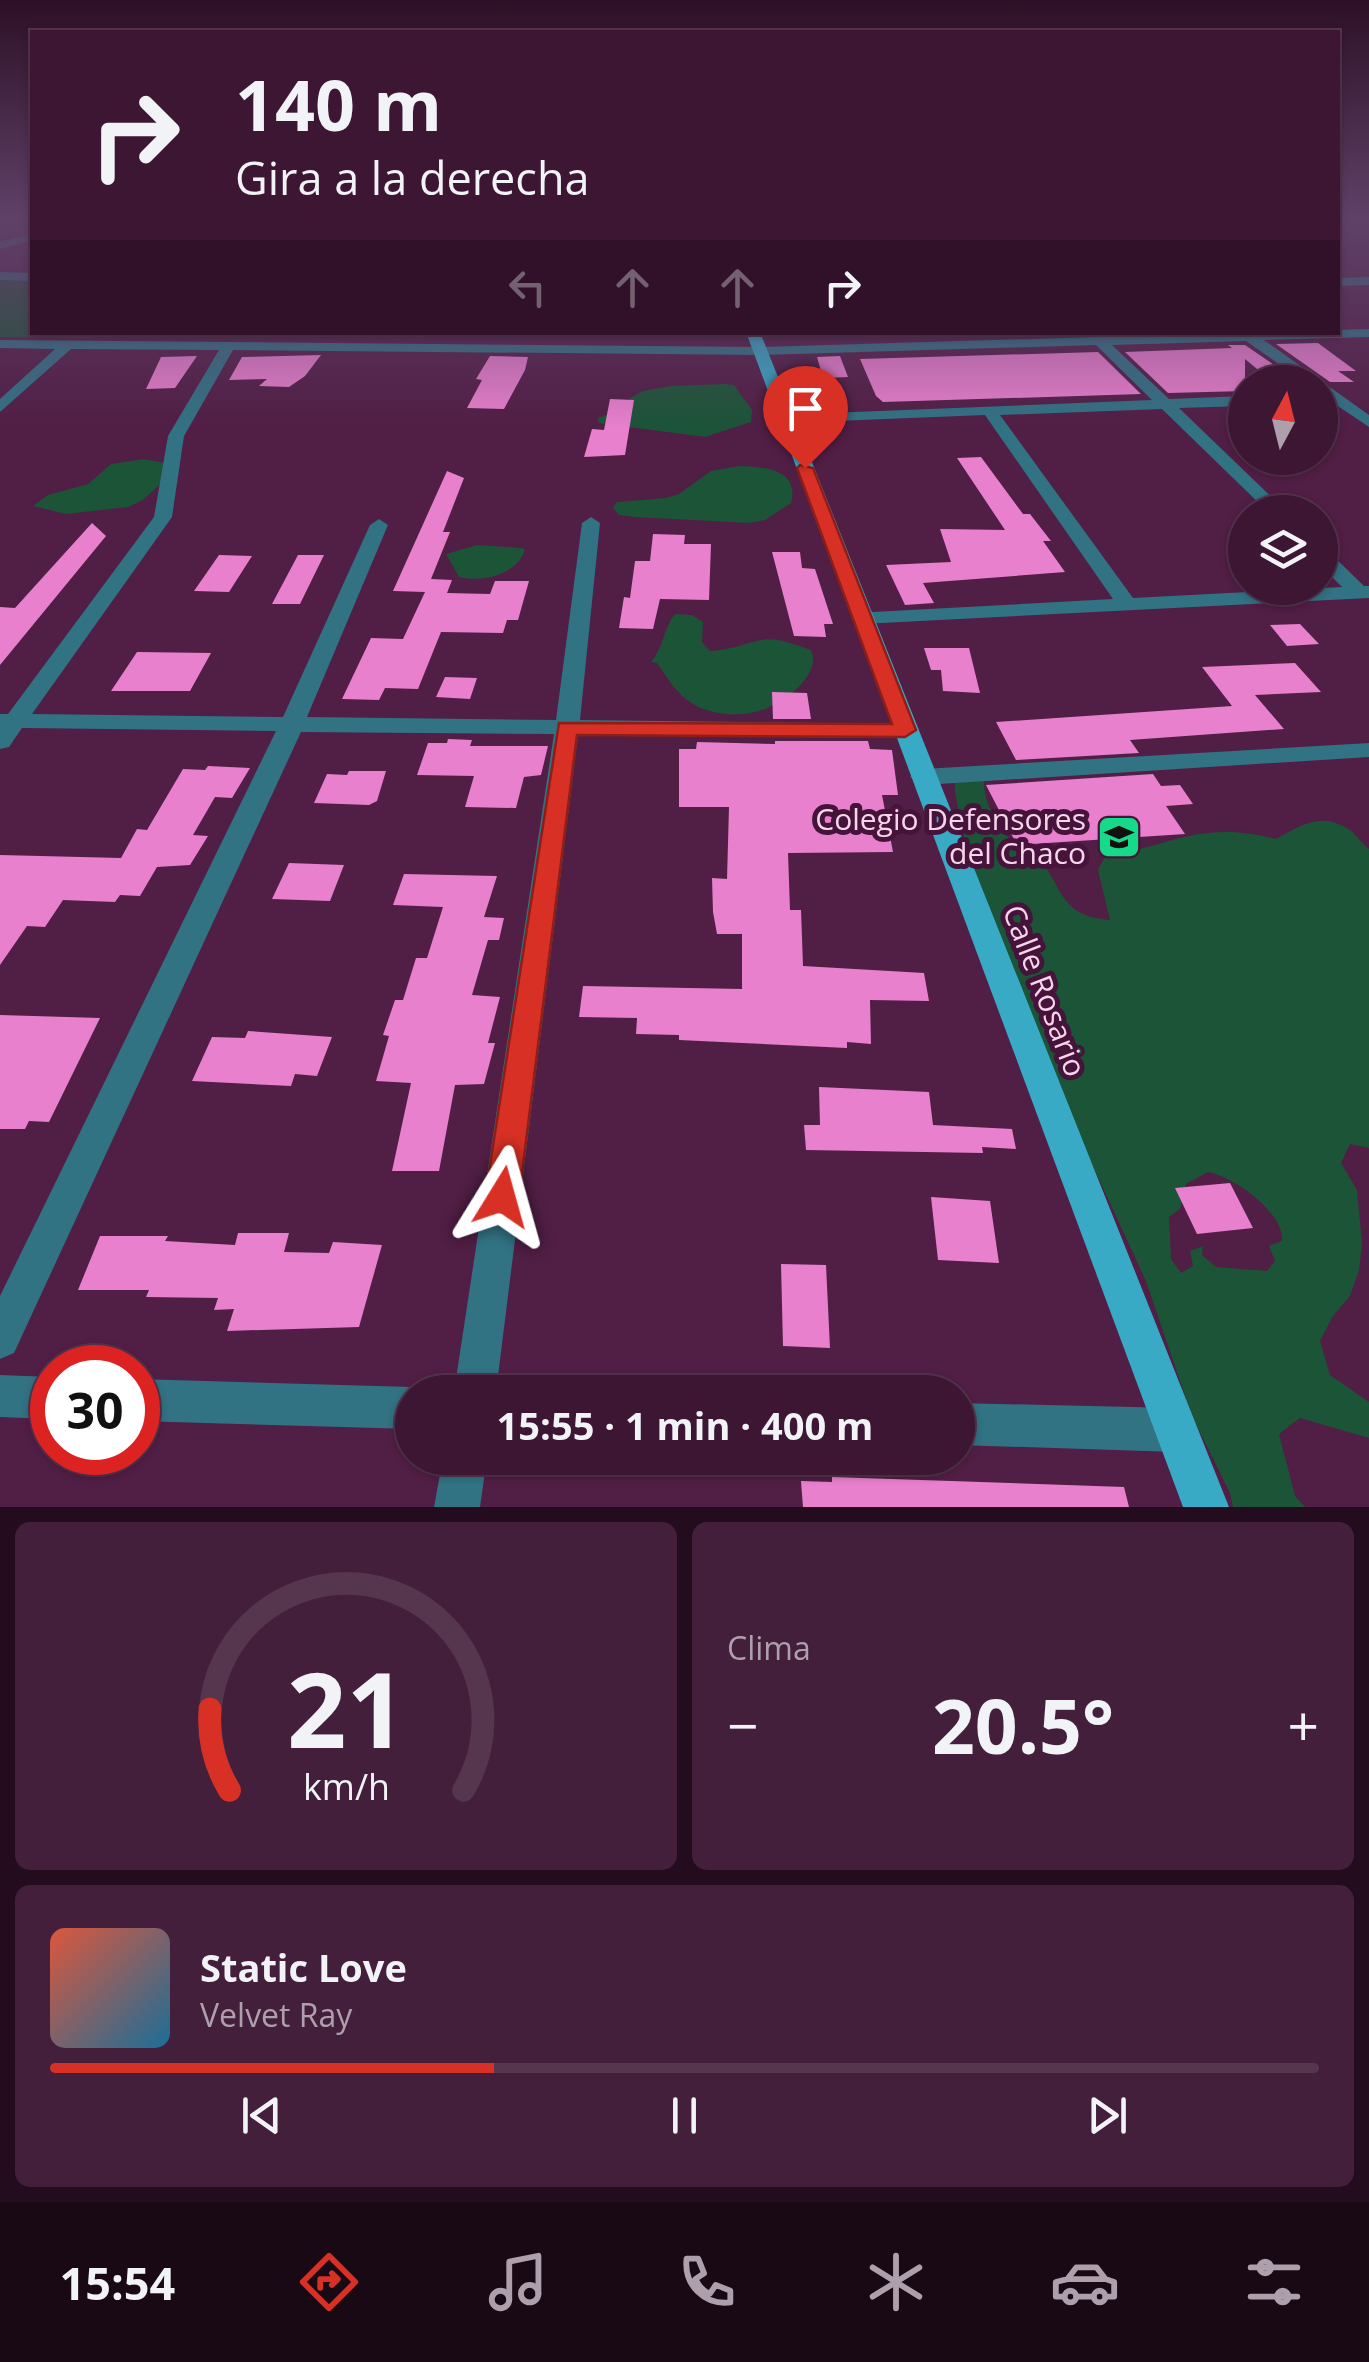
<!DOCTYPE html>
<html lang="es">
<head>
<meta charset="utf-8">
<style>
  :root { --surface:#3d1634; --page:#441f3c; --text:#f1f3f6; --muted:#ad9fac; --line:#56354f; --accent:#d93025 }
  body { margin:0; font-family:"Open Sans",sans-serif; background:var(--page); color:var(--text); height:100vh; display:flex; flex-direction:column; font-size:38px; white-space:nowrap }
  * { box-sizing:border-box; margin:0 }
  p { font-size:32px; color:var(--muted) }
  .icon { flex:none; width:55px; height:55px; fill:none; stroke:currentColor; stroke-width:2; stroke-linecap:round; stroke-linejoin:round }
  .map { position:relative; height:1507px; overflow:hidden }
  .side { display:flex; flex-direction:column; gap:15px; padding:15px; background:#220c1d; flex:1 }
  .side>* { flex:none }
  .banner { position:absolute; left:30px; top:30px; width:1310px; height:305px; border-radius:0px; box-shadow:0 2px 8px #0004,0 0 0 2px var(--line); background:#3d1634; color:var(--text); overflow:hidden }
  .needle { width:65px; rotate:7deg }
  .fabs { position:absolute; left:1228px; top:365px; display:grid; gap:20px }
  .fabs a { display:grid; place-items:center; width:110px; height:110px; border-radius:50%; background:var(--surface); box-shadow:0 2px 8px #0004,0 0 0 2px var(--line); font-size:50px }
  .speed { position:absolute; left:30px; top:1345px; display:flex; gap:20px; font-size:50px; font-weight:700; text-align:center }
  .speed>* { display:grid; place-content:center; width:130px; height:130px; border-radius:50%; background:var(--surface); box-shadow:0 2px 8px #0004,0 0 0 2px var(--line); line-height:1 }
  .speed .limit { border:15px solid #d22; background:#fff; color:#111 }
  .pin { position:absolute; display:grid; place-items:center; width:85px; height:85px; color:#fff; margin:-102px -42px; border-radius:50% 50% 50% 0; rotate:-45deg; box-shadow:0 0 10px #0007 }
  .pin .icon { rotate:45deg }
  .me { position:absolute; width:110px; margin:-55px; rotate:8deg; stroke-linejoin:round; filter:drop-shadow(0 0 8px #0008) }
  .turn { display:flex; align-items:center; gap:35px; height:210px; padding:0 40px; font-size:45px }
  .turn .icon { width:130px; height:130px; stroke-width:2.5 }
  .turn b { display:block; font-size:70px; line-height:85px }
  .lanes { display:flex; align-items:center; height:95px; padding:0 40px; background:#0003; justify-content:center; gap:50px; direction:ltr }
  .lanes .off { opacity:.35 }
  .big { font-size:75px; font-weight:700; line-height:1.1 }
  .side .tile { flex:1; display:flex; flex-direction:column; justify-content:center; gap:15px; min-width:0; padding:0 35px; border-radius:15px; background:var(--page) }
  .side .dial { align-items:center; gap:0 }
  .dial svg { height:260px; overflow:visible; fill:none; stroke:var(--line); stroke-width:7; stroke-linecap:round; text-anchor:middle }
  .dial text { fill:var(--text); stroke:none }
  .song { display:flex; align-items:center; gap:30px }
  .cover { width:120px; height:120px; border-radius:15px; background:linear-gradient(135deg,hsl(10 70% 55%),hsl(200 70% 35%)) }
  .played { height:10px; border-radius:5px; background:linear-gradient(90deg,var(--accent) 35%,var(--line) 35%) }
  .keys { display:flex; justify-content:space-around; direction:ltr }
  .heat { display:flex; justify-content:space-between; align-items:center; font-size:55px; direction:ltr }
  .side .tiles { flex:1; display:grid; gap:15px; grid-template-columns:1fr 1fr }
  .tile:last-child { grid-column:span 2 }
  .trip { position:absolute; left:395px; top:1375px; width:580px; height:100px; border-radius:50px; background:var(--surface); box-shadow:0 2px 8px #0004,0 0 0 2px var(--line); font-weight:700; line-height:100px; text-align:center }
  .menu { display:flex; height:160px; justify-content:space-around; align-items:center; background:#180915; color:var(--muted) }
  .menu .icon { width:70px; height:70px }
  .menu .current { color:var(--accent) }
  .menu b { font-size:45px; color:var(--text) }
  .map>svg:first-child { display:block }
  .green { fill:#1b5437; fill-rule:evenodd }
  .building { fill:#e880cd }
  .lines { fill:none; stroke-linecap:round; stroke-linejoin:round }
  .minor { fill:#317283; fill-rule:evenodd }
  .major { fill:#38aac6; fill-rule:evenodd }
  .route { fill:#d93025; stroke:#8d1f18; stroke-width:2.5 }
  .labels { text-anchor:middle; stroke-width:10; stroke-linejoin:round; paint-order:stroke }
  .poi-label { font-size:30px; fill:#f7d6ec; stroke:#46133a; text-anchor:end }
  .street-label { font-size:30px; fill:#f7d6ec; stroke:#46133a }
</style>
</head>
<body>
<div class="map">
<svg width="1369" height="1507" viewBox="0 0 1369 1507">
  <rect width="100%" height="100%" fill="#511e45"/>
  <!-- green -->
  <path class="green" d="M0,278L32,279V332L113,333L91,338L0,337Z
    M725,384L734,385L752,410L751,422L705,437L599,423L598,418L629,407L630,398L643,391L671,386Z
    M144,459L170,464L169,476L143,500L128,507L66,514L33,506L48,495L88,484L111,464Z
    M740,466C764,467 800,469 791,503L765,520L749,523L635,517L619,515L613,508L617,502L666,498L679,494L711,471Z
    M477,545L521,548L525,549C519,574 482,583 459,577L446,554Z
    M675,614L692,615L703,622L702,642L710,651C729,650 743,644 761,640C777,637 796,645 811,650C823,676 779,707 755,712C735,717 710,714 693,704C676,694 668,678 657,663L651,662C664,647 663,629 675,614Z
    M954,767L984,780C983,800 997,829 1013,842C1021,848 1032,850 1039,858C1065,891 1060,916 1110,920L1098,870L1105,857C1175,844 1201,820 1276,839C1298,827 1319,812 1345,827C1354,831 1361,843 1369,849V1148L1350,1144L1341,1163L1357,1190L1362,1244L1359,1270L1350,1296L1333,1316L1320,1341L1330,1375L1369,1402V1438L1300,1418L1279,1434L1295,1496L1305,1507H1233L1230,1493L1192,1416L1146,1281L963,885L967,851L955,793ZM1208,1172C1234,1177 1284,1212 1282,1241L1269,1246L1275,1261L1267,1271L1216,1267L1202,1255L1203,1246L1190,1251L1193,1266L1181,1273L1171,1259L1169,1217L1180,1209L1186,1184Z"/>
  <!-- building -->
  <path class="building" d="M1318,343L1356,371H1338L1354,382H1330L1276,344Z
    M1228,345H1245L1299,382H1273L1245,359V391L1168,393L1125,352L1232,348Z
    M1098,352L1141,394L883,402L876,396L860,359Z
    M321,355L305,376L289,387L259,386L267,379L229,380L242,357Z
    M197,356L175,388L146,389L161,357Z
    M490,356L528,357L525,370L504,409L467,408L482,380L476,379Z
    M840,356L848,377L823,378L817,357Z
    M610,399L634,400L625,455L584,457L592,429L604,430Z
    M981,457L1023,514H1030L1051,541H1043L1065,572L923,583L934,603L905,605L886,565L951,562L940,529L1005,530L957,458Z
    M447,471L464,478L443,532H450L431,579L452,580L447,593L490,594L495,581H529L518,620H507L503,633L441,632L418,689L385,688L379,700L342,699L371,638L403,639L425,592L393,591Z
    M92,523L106,536L0,665V607L15,608Z
    M653,534L685,535L684,544H711L709,600L660,599L653,629L619,628L624,597L630,598L635,561H650Z
    M772,552H800L802,568L815,569L833,624H824L826,637L794,636Z
    M219,555L252,556L229,592L194,591Z
    M298,555H324L300,604H272Z
    M1300,624L1319,644L1287,646L1270,625Z
    M924,648H969L980,693L943,691L941,670H931Z
    M137,652L211,653L190,691H111Z
    M1295,663L1321,692L1255,695L1284,729L1130,740L1139,753L1016,760L996,722L1232,706L1202,667Z
    M445,677L477,678L470,699L436,697Z
    M772,692L807,693L811,719H773Z
    M448,739L472,740L470,746H548L541,775L524,777L516,808L465,807L474,776L417,775L428,743H447Z
    M775,741H868L870,749L892,750L898,795H882L893,852L788,853L790,910H801L803,966L924,973L929,1001L870,1000L871,1044L847,1042V1048L679,1040V1035L636,1034L637,1018L579,1017L583,986L742,989V934H717L713,912L712,878L727,879L729,807H679V749H696L697,742L775,744Z
    M208,766L250,768L232,798L215,797L193,835L208,836L190,865L157,867L140,896L120,895L115,902L63,900L45,927L27,926L0,965V855L121,858L137,829L147,830L183,769L205,770Z
    M349,771H386L377,801L369,805L314,803L327,774L347,775Z
    M1153,774L1161,786L1180,785L1193,804L1166,806L1185,834L1017,845L986,785Z
    M289,863L344,865L330,901L272,899Z
    M404,874L497,876L484,917L504,918L499,940H488L472,995L500,997L488,1043H495L484,1084L455,1085L439,1171H392L411,1083L376,1081L389,1036L383,1035L395,1000H403L416,958H427L443,907L393,905Z
    M0,1015L100,1018L49,1122L29,1121L25,1129H0Z
    M248,1031L332,1037L317,1076L295,1074L291,1086L192,1081L212,1037L245,1038Z
    M819,1087L929,1092L933,1125L1012,1129L1016,1149L982,1147L983,1153L806,1150L804,1125H820Z
    M1230,1183L1253,1228L1197,1234L1175,1188Z
    M931,1197L990,1201L999,1263L938,1260Z
    M238,1233H289L284,1252L329,1253L333,1242L382,1245L359,1327L227,1331L234,1309L214,1310L218,1298L146,1297L149,1290H78L100,1236H168L165,1241L235,1245Z
    M781,1264L826,1265L830,1348L783,1346Z
    M832,1477L1124,1487L1129,1507H803L801,1481L832,1482Z"/>
  <g class="lines">
    <!-- minor -->
    <path class="minor" d="M32,234V240L0,249V242Z
      M0,272L32,273V281L0,280Z
      M1369,277V285L1338,286V278Z
      M1369,329V337L1264,340L1369,415V427L1320,394V382H1305L1246,341L1112,345L1169,399L1245,396V406L1179,408L1287,512H1268L1162,409L1000,415L1133,598L1342,587L1320,565V548L1327,550L1364,586H1369V598L862,624L851,618L854,613L1113,599L985,415L785,423L777,418L779,415L1152,400L1096,345L760,355L233,350L184,436L172,517L32,714L283,717L370,525L379,519L388,525L307,717L556,720L582,523L591,517L600,523L580,720L905,724L917,731L905,738L578,735L496,1392H454L554,734L301,732L14,1353L0,1359V1296L276,731L22,728L9,747L0,749V714H8L154,517L168,436L219,350L71,349L0,412V399L55,349L0,348V340L760,347Z
      M1369,743V757L923,785L910,777L923,769Z
      M0,1375L52,1377V1419L0,1417Z
      M138,1379L412,1387L426,1392H412V1429L138,1421Z
      M958,1403L1176,1408L1191,1415L1198,1430L1191,1445L1176,1452L958,1445Z
      M443,1458H487L480,1507H434Z"/>
    <!-- major -->
    <path class="major" d="M746,332H760L1229,1507H1183Z"/>
  </g>
  <!-- sky -->
  <linearGradient id="sky" x2="0" y2="1"><stop stop-color="#2d1026"/><stop offset="0.51" stop-color="#5f4168"/><stop offset="1" stop-color="#5f4168" stop-opacity="0"/></linearGradient>
  <rect width="1369" height="429" fill="url(#sky)"/>
  <!-- route -->
  <path class="route" d="M800,465L813,468L916,730L905,737L577,735L519,1197L514,1208L502,1212L490,1208L485,1197L559,723L892,724L797,468Z"/>
  <!-- icons -->
  <defs>
    <g id="school-square" transform="scale(2.25)"><rect x="-9" y="-9" width="18" height="18" rx="4" fill="#16d989" stroke="#46133a"/><path d="M0-5L7-2L0 1L-7-2ZM-4 1L0 2.5L4 1V4Q0 6-4 4Z" fill="#111"/></g>
  </defs>
  <g fill-rule="evenodd">
    <use href="#school-square" x="1119" y="837"/>
  </g>
  <g class="labels">
    <!-- poi labels -->
    <g class="poi-label">
      <text x="1086" y="830">Colegio Defensores<tspan x="1086" dy="34">del Chaco</tspan></text>
    </g>
    <!-- street labels -->
    <g class="street-label">
      <text transform="translate(1044 991) rotate(69)" y="10">Calle Rosario</text>
    </g>
  </g>
</svg>
<div class="fabs">
<a><svg class="needle" viewBox="-14 -14 28 28"><path d="M0-13l5 13h-10z" fill="#e53935"/><path d="M0 13l5-13h-10z" fill="#ad9fac"/></svg></a>
<a><svg class="icon" aria-label="layers" viewBox="0 0 24 24"><path d="M12 4l9 5-9 5-9-5zM3 14l9 5 9-5"/></svg></a>
</div>
<div class="speed"><div class="limit">30</div></div>
<div class="pin" style="left:805px;top:468px;background:#d93025"><svg class="icon" aria-label="arrive" viewBox="0 0 24 24"><path d="M6 21V4h12l-3 4 3 4H6"/></svg></div>
<svg class="me" style="left:502px;top:1197px" viewBox="-20 -20 40 40"><path d="M0-17L14 15 0 8-14 15z" fill="#d93025" stroke="#fff" stroke-width="4"/></svg>
<div class="trip">15:55 · 1 min · 400 m</div>
<div class="banner">
<div class="turn"><svg class="icon" aria-label="right" viewBox="0 0 24 24"><path d="M7 20v-9h11M14 6l5 5-5 5"/></svg><div><b>140 m</b>Gira a la derecha</div></div>
<div class="lanes"><svg class="icon off" aria-label="left" viewBox="0 0 24 24"><path d="M17 20v-9H6M10 6l-5 5 5 5"/></svg><svg class="icon off" aria-label="ahead" viewBox="0 0 24 24"><path d="M12 20V5M6 11l6-6 6 6"/></svg><svg class="icon off" aria-label="ahead" viewBox="0 0 24 24"><path d="M12 20V5M6 11l6-6 6 6"/></svg><svg class="icon" aria-label="right" viewBox="0 0 24 24"><path d="M7 20v-9h11M14 6l5 5-5 5"/></svg></div>
</div>
</div>
<section class="side">
<div class="tiles">
<div class="tile dial"><svg viewBox="0 0 100 80">
<path d="M14 69A42 42 0 1 1 86 69"/>
<path d="M14 69A42 42 0 0 1 8 44" stroke="#d93025"/>
<text x="50" y="56" font-size="32" font-weight="700">21</text>
<text x="50" y="72" font-size="11">km/h</text>
</svg></div>
<div class="tile"><p>Clima</p>
<div class="heat"><a>−</a><b class="big">20.5°</b><a>+</a></div>
</div>
<div class="tile">
<div class="song"><i class="cover"></i><div><b>Static Love</b><p>Velvet Ray</p></div></div>
<div class="played"></div>
<div class="keys"><svg class="icon" aria-label="previous" viewBox="0 0 24 24"><path d="M18 5L8 12l10 7zM5 5v14"/></svg><svg class="icon" aria-label="pause" viewBox="0 0 24 24"><path d="M8 5v14M16 5v14"/></svg><svg class="icon" aria-label="next" viewBox="0 0 24 24"><path d="M6 5l10 7-10 7zM19 5v14"/></svg></div>
</div>
</div>
</section>
<nav class="menu">
<b>15:54</b>
<svg class="icon current" aria-label="directions" viewBox="0 0 24 24"><path d="M12 3l9 9-9 9-9-9zM9 14v-3h6M13 9l2 2-2 2"/></svg>
<svg class="icon" aria-label="music" viewBox="0 0 24 24"><path d="M9 18V5l10-2v13"/><circle cx="6" cy="18" r="3"/><circle cx="16" cy="16" r="3"/></svg>
<svg class="icon" aria-label="phone" viewBox="0 0 24 24"><path d="M5 4h4l2 5-3 2q2 4 5 5l2-3 5 2v4C11 20 4 13 5 4z"/></svg>
<svg class="icon" aria-label="climate" viewBox="0 0 24 24"><path d="M12 3v18M4 7l16 10M4 17L20 7"/></svg>
<svg class="icon" aria-label="car" viewBox="0 0 24 24"><path d="M5 17H2v-5l4-1 3-4h7l3 4 3 1v5h-3M9 17h6M6 11h13"/><circle cx="7" cy="17" r="2"/><circle cx="17" cy="17" r="2"/></svg>
<svg class="icon" aria-label="filters" viewBox="0 0 24 24"><path d="M4 7h16M4 17h16"/><circle cx="9" cy="7" r="2"/><circle cx="15" cy="17" r="2"/></svg>
</nav>
</body>
</html>
